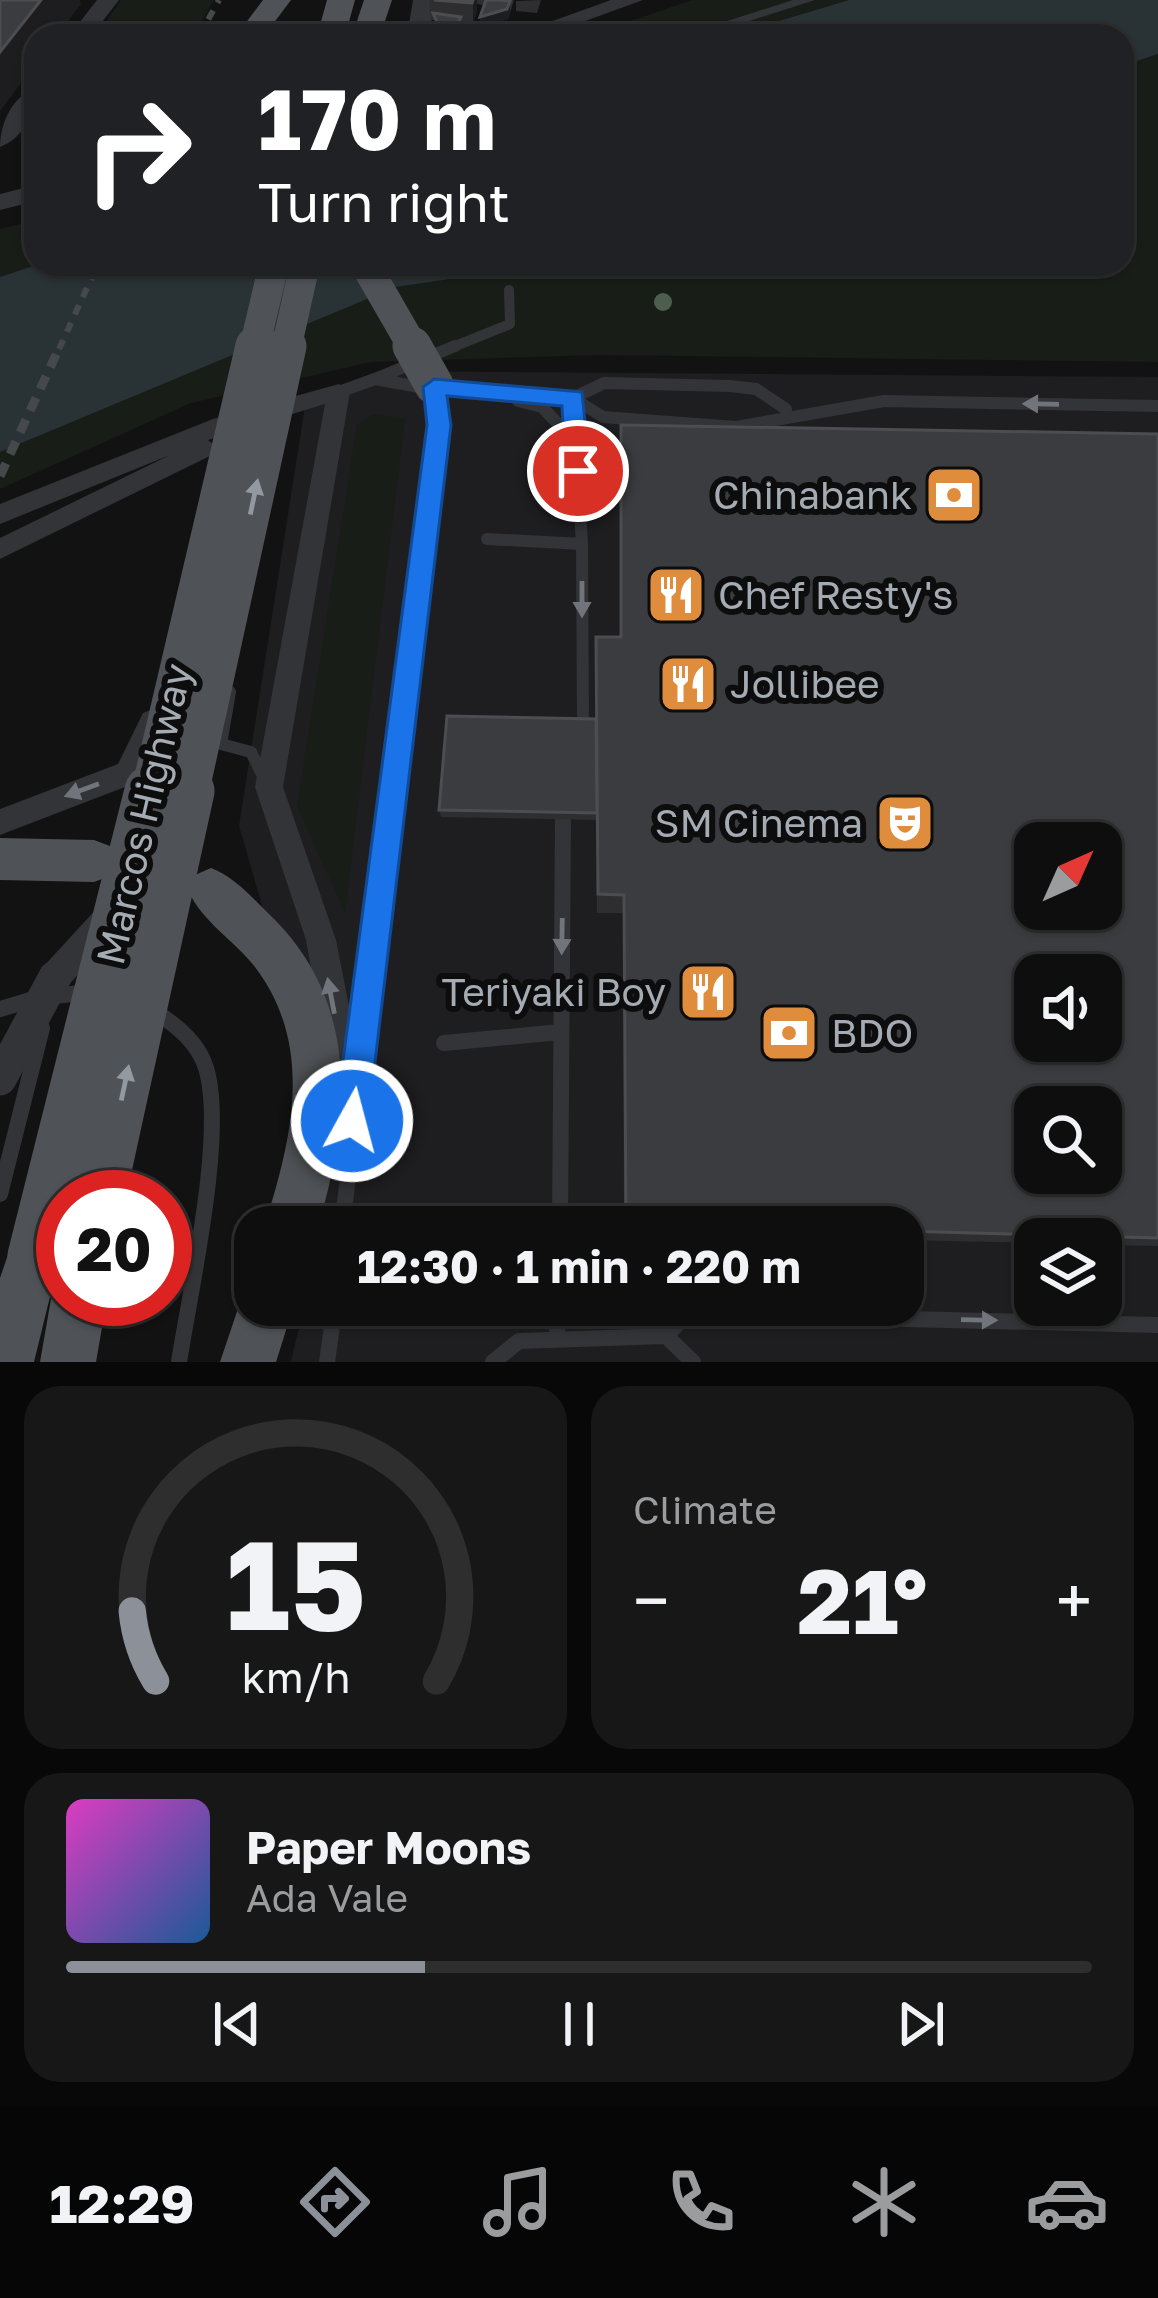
<!DOCTYPE html>
<html lang="en">
<head>
<meta charset="utf-8">
<style>
  :root { --surface:#0e0e0e; --page:#171717; --text:#f1f3f6; --muted:#9b9c9e; --line:#2e2e2e; --accent:#8c9099 }
  body { margin:0; font-family:"Golos Text",sans-serif; background:var(--page); color:var(--text); height:100vh; display:flex; flex-direction:column; font-size:45px; white-space:nowrap }
  * { box-sizing:border-box; margin:0 }
  p { font-size:39px; color:var(--muted) }
  .icon { flex:none; width:66px; height:66px; fill:none; stroke:currentColor; stroke-width:2; stroke-linecap:round; stroke-linejoin:round }
  .map { position:relative; height:1362px; overflow:hidden }
  .sheet { display:flex; flex-direction:column; gap:24px; padding:24px; background:#080808; flex:1 }
  .sheet>* { flex:none }
  .hud { position:absolute; left:24px; top:24px; width:1110px; height:252px; border-radius:36px; box-shadow:0 3px 9px #0004,0 0 0 3px var(--line); background:#202124; color:#fff; overflow:hidden }
  .needle { width:78px; rotate:45deg }
  .buttons { position:absolute; left:1014px; top:822px; display:grid; gap:24px }
  .buttons a { display:grid; place-items:center; width:108px; height:108px; border-radius:24px; background:var(--surface); box-shadow:0 3px 9px #0004,0 0 0 3px var(--line); font-size:60px }
  .speed { position:absolute; left:36px; top:1170px; display:flex; gap:24px; font-size:60px; font-weight:700; text-align:center }
  .speed>* { display:grid; place-content:center; width:156px; height:156px; border-radius:50%; background:var(--surface); box-shadow:0 3px 9px #0004,0 0 0 3px var(--line); line-height:1 }
  .speed .limit { border:18px solid #d22; background:#fff; color:#111 }
  .pin { position:absolute; display:grid; place-items:center; width:102px; height:102px; color:#fff; margin:-51px; border:6px solid #fff; border-radius:50%; box-shadow:0 3px 12px #0007 }
  .me { position:absolute; width:132px; margin:-66px; rotate:7deg; stroke-linejoin:round; filter:drop-shadow(0 0 9px #0008) }
  .turn { display:flex; align-items:center; gap:42px; height:252px; padding:0 36px; font-size:54px }
  .turn .icon { width:156px; height:156px; stroke-width:2.5 }
  .turn b { display:block; font-size:84px; line-height:102px }
  .big { font-size:90px; font-weight:700; line-height:1.1 }
  .sheet .widget { flex:1; display:flex; flex-direction:column; justify-content:center; gap:18px; min-width:0; padding:0 42px; border-radius:36px; background:var(--page) }
  .sheet .dial { align-items:center; gap:0 }
  .dial svg { height:312px; overflow:visible; fill:none; stroke:var(--line); stroke-width:7; stroke-linecap:round; text-anchor:middle }
  .dial text { fill:var(--text); stroke:none }
  .song { display:flex; align-items:center; gap:36px }
  .cover { width:144px; height:144px; border-radius:18px; background:linear-gradient(135deg,hsl(310 70% 55%),hsl(210 70% 35%)) }
  .played { height:12px; border-radius:6px; background:linear-gradient(90deg,var(--accent) 35%,var(--line) 35%) }
  .keys { display:flex; justify-content:space-around; direction:ltr }
  .heat { display:flex; justify-content:space-between; align-items:center; font-size:66px; direction:ltr }
  .sheet .tiles { flex:1; display:grid; gap:24px; grid-template-columns:1fr 1fr }
  .widget:last-child { grid-column:span 2 }
  .trip { position:absolute; left:234px; top:1206px; width:690px; height:120px; border-radius:36px; background:var(--surface); box-shadow:0 3px 9px #0004,0 0 0 3px var(--line); font-weight:700; line-height:120px; text-align:center }
  .menu { display:flex; height:192px; justify-content:space-around; align-items:center; background:#060606; color:var(--muted) }
  .menu .icon { width:84px; height:84px }
  .menu .on { color:var(--accent) }
  .menu b { font-size:54px; color:var(--text) }
  .map>svg:first-child { display:block }
  .built { fill:#1e1e20; fill-rule:evenodd }
  .green { fill:#181d18 }
  .water { fill:#293235 }
  .lines { fill:none; stroke-linecap:round; stroke-linejoin:round }
  .service-far2 { stroke:#333438; stroke-width:10 }
  .service-far1 { stroke:#333438; stroke-width:12 }
  .service { stroke:#333438; stroke-width:16 }
  .pedestrian { fill:#333438; fill-rule:evenodd }
  .minor { fill:#333438; fill-rule:evenodd }
  .tertiary { fill:#333438; fill-rule:evenodd }
  .primary { fill:#4f5256; fill-rule:evenodd }
  .rail-far1 { stroke:#46494c; stroke-width:6; stroke-dasharray:10 9; stroke-linecap:butt }
  .rail { stroke:#46494c; stroke-width:9; stroke-dasharray:14 10; stroke-linecap:butt }
  .service-bridge-far1 { stroke:#333438; stroke-width:12 }
  .service-bridge { stroke:#333438; stroke-width:16 }
  .minor-bridge { stroke:#333438; stroke-width:33 }
  .primary-bridge-far2 { stroke:#4f5256; stroke-width:30 }
  .primary-bridge-far1 { stroke:#4f5256; stroke-width:39 }
  .primary-bridge { stroke:#4f5256; stroke-width:51 }
  .tree { fill:#4e5e4d }
  .wall { fill:#2e2e31 }
  .shaded-wall { fill:#1d1d1f }
  .building { fill:#3b3c3f; stroke:#4b4d51; stroke-width:3; fill-rule:evenodd }
  .oneway { fill:#71757b }
  .oneway2 { fill:#9399a0 }
  .route { fill:#1a73e8; stroke:#114b97; stroke-width:3 }
  .labels { text-anchor:middle; stroke-width:12; stroke-linejoin:round; paint-order:stroke }
  .poi-label { font-size:39px; fill:#a4abb2; stroke:#0d0d0e; text-anchor:end }
  .street-label { font-size:39px; fill:#a4abb2; stroke:#0d0d0e }
</style>
</head>
<body>
<div class="map">
<svg width="1158" height="1362" viewBox="0 0 1158 1362">
  <rect width="100%" height="100%" fill="#121213"/>
  <!-- built -->
  <path class="built" d="M378,371L1158,377V1362H291L304,1305H903V1227H319L331,1162L311,1074L239,826L306,400ZM1035,843H1101V909H1035ZM1035,975H1101V1041H1035ZM1035,1107H1101V1173H1035ZM1035,1239H1101V1305H1035Z"/>
  <!-- green -->
  <path class="green" d="M121,0H214L193,36H96Z
    M692,0H849L728,36H587Z
    M1158,54V362L598,355L371,362L191,403L0,489V452L396,287L478,275L513,264H1122V66Z
    M36,220L39,264L0,277V229Z
    M373,414L405,419L345,913L297,806L357,425Z"/>
  <!-- water -->
  <path class="water" d="M849,0H1158V54L1122,66V36H728Z
    M39,264H513L478,275L396,287L0,452V277Z"/>
  <g class="lines">
    <!-- service-far2 -->
    <path class="service-far2" d="M448,349L510,324L509,290"/>
    <!-- service-far1 -->
    <path class="service-far1" d="M375,379L455,346
      M440,387L573,398L603,417L736,427L884,401L1158,406
      M339,392L375,379L425,388
      M573,398L582,544L583,727
      M573,398L604,383L730,386L756,389L786,409
      M518,401L542,407L563,429
      M487,539L582,544
      M230,692L221,744L251,752L266,782"/>
    <!-- service -->
    <path class="service" d="M0,1009L37,998L89,992
      M150,1009C173,1022 198,1042 206,1068C226,1133 190,1291 179,1362
      M444,1043L560,1032
      M560,1227L563,819
      M666,1336L694,1306L907,1319L1158,1325
      M557,1337L558,1305
      M327,1362L335,1305
      M493,1362L519,1341L666,1336L693,1362"/>
    <!-- pedestrian -->
    <path class="pedestrian" d="M793,0H815L702,36H680Z"/>
    <!-- minor -->
    <path class="minor" d="M339,384L350,392L283,787L336,940L354,1032L352,1084L348,1096L336,1100L324,1096L320,1084L322,1032L306,940L255,787L325,404L208,440L218,448L214,454L0,559V538L170,455L0,524V504L213,419Z
      M153,709L163,713L167,721L138,782L0,835V809L118,764L143,713Z
      M110,902L121,906L125,916L121,926L66,988L55,992L44,988L39,977L44,966L99,906Z"/>
    <!-- tertiary -->
    <path class="tertiary" d="M97,0H119L91,36H69Z
      M413,0H435L429,36H407Z
      M611,0H643L544,36H511Z
      M36,87C36,111 24,138 0,147C0,123 12,97 36,87Z
      M36,185V201L0,210V194Z"/>
    <!-- primary -->
    <path class="primary" d="M263,0H291L264,36H236Z
      M327,0H355L345,36H317Z
      M364,0H392L380,36H352Z
      M0,838L94,840L110,846L117,861L110,876L94,882L0,880Z
      M211,868C234,877 251,896 269,914C360,1001 351,1116 318,1227H264C292,1140 315,1046 255,967C234,940 202,922 188,890L195,875Z
      M33,1229L52,1237L60,1256L34,1362H0V1278L14,1237Z
      M63,1278V1299H107L96,1362H40L51,1299Z
      M255,1282V1305H294L276,1362H220L246,1285Z"/>
    <!-- rail-far1 -->
    <path class="rail-far1" d="M199,36L219,0
      M59,349L98,264"/>
    <!-- rail -->
    <path class="rail" d="M0,476L60,346"/>
    <!-- service-bridge-far1 -->
    <path class="service-bridge-far1" d="M394,794L439,425L434,386"/>
    <!-- service-bridge -->
    <path class="service-bridge" d="M0,1194L42,1028
      M342,1227L395,791"/>
    <!-- minor-bridge -->
    <path class="minor-bridge" d="M0,1079L55,977"/>
    <!-- primary-bridge-far2 -->
    <path class="primary-bridge-far2" d="M365,264L414,349
      M254,349L274,264
      M286,349L305,264"/>
    <!-- primary-bridge-far1 -->
    <path class="primary-bridge-far1" d="M412,346L434,385
      M150,794L255,346
      M189,794L287,346"/>
    <!-- primary-bridge -->
    <path class="primary-bridge" d="M100,1197L189,791
      M33,1256L150,791"/>
  </g>
  <!-- trees -->
  <circle class="tree" cx="663" cy="302" r="9"/>
  <!-- wall -->
  <path class="wall" d="M429,0H514L508,19L480,27L484,5L477,4V11L473,23L462,22V27L458,35L438,32L434,20H431Z
    M541,0L537,13L516,11V1Z
    M621,425L1158,434V1246L1101,1245V1239H1035V1243L903,1240V1227H624L623,913H597V820L441,817L439,810L596,745L620,637Z"/>
  <!-- shaded-wall -->
  <path class="shaded-wall" d="M41,0H80L81,4L57,36H36V63L0,111V52Z
    M473,0H477V11L473,23Z
    M510,1V11L508,19L480,27V17Z"/>
  <!-- building -->
  <path class="building" d="M0,0H41L0,52Z
    M434,0H473L472,3Z
    M486,0H500L510,1L507,9L480,17Z
    M433,13L461,17L457,25L437,22Z
    M621,425L1158,434V1238L903,1231V1227L626,1225L624,895L598,894L596,637H621ZM1035,843H1101V909H1035ZM1035,975H1101V1041H1035ZM1035,1107H1101V1173H1035Z
    M447,716L596,719L597,813L439,810Z"/>
  <!-- one-way arrows -->
  <defs><path id="oneway-solid" d="M-6-.8H1V-3.2L6.5 0L1 3.2V.8H-6Z" transform="scale(3)"/></defs>
  <g class="oneway">
    <use href="#oneway-solid" transform="translate(1041 404) rotate(-179)"/>
    <use href="#oneway-solid" transform="translate(582 599) rotate(90)"/>
    <use href="#oneway-solid" transform="translate(82 790) rotate(160)"/>
    <use href="#oneway-solid" transform="translate(562 936) rotate(91)"/>
    <use href="#oneway-solid" transform="translate(331 996) rotate(-101)"/>
    <use href="#oneway-solid" transform="translate(979 1320) rotate(1)"/>
  </g>
  <g class="oneway2">
    <use href="#oneway-solid" transform="translate(254 497) rotate(-78)"/>
    <use href="#oneway-solid" transform="translate(125 1083) rotate(-78)"/>
  </g>
  <!-- route -->
  <path class="route" d="M434,379L582,392L590,471L578,480L565,471L562,406L447,396L451,425L368,1121L363,1133L352,1138L340,1133L335,1121L427,425L423,387Z"/>
  <!-- icons -->
  <defs>
    <g id="bank-square" transform="scale(3)"><rect x="-9" y="-9" width="18" height="18" rx="4" fill="#df8d3d" stroke="#0d0d0e"/><path d="M-6-4H6V4H-6ZM0-2.3a2.3 2.3 0 1 0 0 4.6a2.3 2.3 0 1 0 0-4.6Z" fill="#fff"/></g>
    <g id="restaurant-square" transform="scale(3)"><rect x="-9" y="-9" width="18" height="18" rx="4" fill="#df8d3d" stroke="#0d0d0e"/><path d="M-5-6h1v4h1v-4h1v4h1v-4h1v5L-1.5 .5V6h-2V.5L-5-1ZM5-6V6H3V1.5H1.5Q1.5-4 5-6Z" fill="#fff"/></g>
    <g id="theatre-square" transform="scale(3)"><rect x="-9" y="-9" width="18" height="18" rx="4" fill="#df8d3d" stroke="#0d0d0e"/><path d="M-5-5.5Q0-4 5-5.5V0Q5 5 0 6Q-5 5-5 0ZM-3.3-2.5H-1v1.5H-3.3ZM1-2.5H3.3v1.5H1ZM-2.8 1Q0 5.5 2.8 1Z" fill="#fff"/></g>
  </defs>
  <g fill-rule="evenodd">
    <use href="#bank-square" x="954" y="495"/>
    <use href="#restaurant-square" x="676" y="595"/>
    <use href="#restaurant-square" x="688" y="684"/>
    <use href="#theatre-square" x="905" y="823"/>
    <use href="#restaurant-square" x="708" y="992"/>
    <use href="#bank-square" x="789" y="1033"/>
  </g>
  <g class="labels">
    <!-- poi labels -->
    <g class="poi-label">
      <text x="912" y="509">Chinabank</text>
      <text x="718" y="609" text-anchor="start">Chef Resty's</text>
      <text x="730" y="698" text-anchor="start">Jollibee</text>
      <text x="863" y="837">SM Cinema</text>
      <text x="666" y="1006">Teriyaki Boy</text>
      <text x="831" y="1047" text-anchor="start">BDO</text>
    </g>
    <!-- street labels -->
    <g class="street-label">
      <text transform="translate(144 814) rotate(-77)" y="14">Marcos Highway</text>
    </g>
  </g>
</svg>
<div class="buttons">
<a><svg class="needle" viewBox="-14 -14 28 28"><path d="M0-13l5 13h-10z" fill="#e53935"/><path d="M0 13l5-13h-10z" fill="#9b9c9e"/></svg></a>
<a><svg class="icon" aria-label="sound" viewBox="0 0 24 24"><path d="M4 9h4l5-4v14l-5-4H4zM17 9q2 3 0 6"/></svg></a>
<a><svg class="icon" aria-label="search" viewBox="0 0 24 24"><circle cx="10" cy="10" r="6"/><path d="M15 15l6 6"/></svg></a>
<a><svg class="icon" aria-label="layers" viewBox="0 0 24 24"><path d="M12 4l9 5-9 5-9-5zM3 14l9 5 9-5"/></svg></a>
</div>
<div class="speed"><div class="limit">20</div></div>
<div class="pin" style="left:578px;top:471px;background:#d93025"><svg class="icon" aria-label="arrive" viewBox="0 0 24 24"><path d="M6 21V4h12l-3 4 3 4H6"/></svg></div>
<svg class="me" style="left:352px;top:1121px" viewBox="-20 -20 40 40"><circle r="17" fill="#1a73e8" stroke="#fff" stroke-width="3"/><path d="M0-11L8 9 0 5-8 9z" fill="#fff"/></svg>
<div class="trip">12:30 · 1 min · 220 m</div>
<div class="hud">
<div class="turn"><svg class="icon" aria-label="right" viewBox="0 0 24 24"><path d="M7 20v-9h11M14 6l5 5-5 5"/></svg><div><b>170 m</b>Turn right</div></div>
</div>
</div>
<section class="sheet">
<div class="tiles">
<div class="widget dial"><svg viewBox="0 0 100 80">
<path d="M14 69A42 42 0 1 1 86 69"/>
<path d="M14 69A42 42 0 0 1 8 51" stroke="#8c9099"/>
<text x="50" y="56" font-size="32" font-weight="700">15</text>
<text x="50" y="72" font-size="11">km/h</text>
</svg></div>
<div class="widget"><p>Climate</p>
<div class="heat"><a>−</a><b class="big">21°</b><a>+</a></div>
</div>
<div class="widget">
<div class="song"><i class="cover"></i><div><b>Paper Moons</b><p>Ada Vale</p></div></div>
<div class="played"></div>
<div class="keys"><svg class="icon" aria-label="previous" viewBox="0 0 24 24"><path d="M18 5L8 12l10 7zM5 5v14"/></svg><svg class="icon" aria-label="pause" viewBox="0 0 24 24"><path d="M8 5v14M16 5v14"/></svg><svg class="icon" aria-label="next" viewBox="0 0 24 24"><path d="M6 5l10 7-10 7zM19 5v14"/></svg></div>
</div>
</div>
</section>
<nav class="menu">
<b>12:29</b>
<svg class="icon on" aria-label="directions" viewBox="0 0 24 24"><path d="M12 3l9 9-9 9-9-9zM9 14v-3h6M13 9l2 2-2 2"/></svg>
<svg class="icon" aria-label="music" viewBox="0 0 24 24"><path d="M9 18V5l10-2v13"/><circle cx="6" cy="18" r="3"/><circle cx="16" cy="16" r="3"/></svg>
<svg class="icon" aria-label="phone" viewBox="0 0 24 24"><path d="M5 4h4l2 5-3 2q2 4 5 5l2-3 5 2v4C11 20 4 13 5 4z"/></svg>
<svg class="icon" aria-label="climate" viewBox="0 0 24 24"><path d="M12 3v18M4 7l16 10M4 17L20 7"/></svg>
<svg class="icon" aria-label="car" viewBox="0 0 24 24"><path d="M5 17H2v-5l4-1 3-4h7l3 4 3 1v5h-3M9 17h6M6 11h13"/><circle cx="7" cy="17" r="2"/><circle cx="17" cy="17" r="2"/></svg>
</nav>
</body>
</html>
